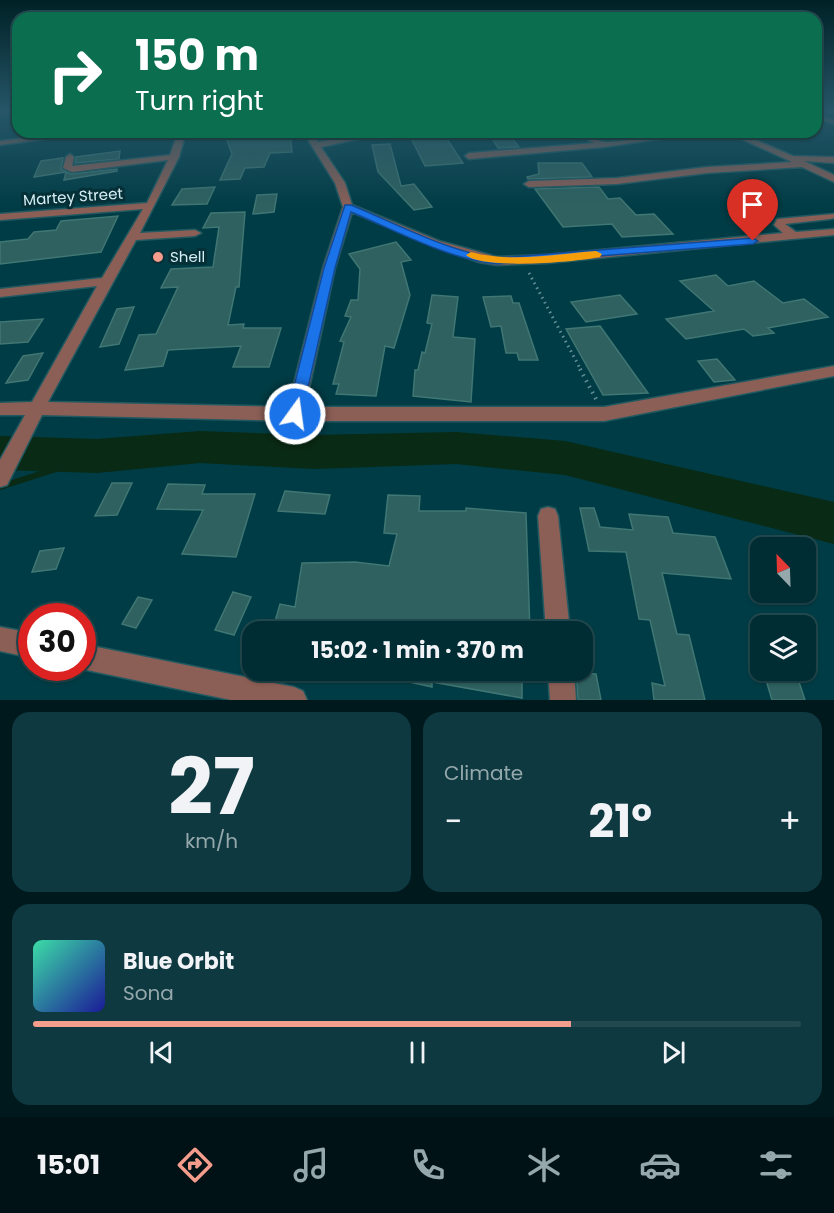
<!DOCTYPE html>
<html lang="en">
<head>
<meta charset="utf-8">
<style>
  :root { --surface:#002d34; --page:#0e3940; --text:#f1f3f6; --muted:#95a8ac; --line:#22494f; --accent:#f49d8c }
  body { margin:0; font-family:Poppins,sans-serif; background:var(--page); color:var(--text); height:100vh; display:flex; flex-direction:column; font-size:22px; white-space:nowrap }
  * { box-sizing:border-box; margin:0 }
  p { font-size:20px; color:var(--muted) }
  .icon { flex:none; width:33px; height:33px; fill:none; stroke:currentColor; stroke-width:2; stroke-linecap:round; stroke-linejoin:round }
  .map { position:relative; height:700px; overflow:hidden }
  .details { display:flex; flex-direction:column; gap:12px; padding:12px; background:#00191d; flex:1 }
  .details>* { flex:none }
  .guide { position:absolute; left:12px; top:12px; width:810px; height:126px; border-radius:18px; box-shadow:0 2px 4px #0004,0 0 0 2px var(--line); background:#0b6e4f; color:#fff; overflow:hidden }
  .needle { width:39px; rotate:337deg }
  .controls { position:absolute; left:750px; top:537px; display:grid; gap:12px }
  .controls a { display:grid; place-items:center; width:66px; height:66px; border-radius:12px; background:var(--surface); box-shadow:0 2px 4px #0004,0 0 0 2px var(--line); font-size:30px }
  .speed { position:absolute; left:18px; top:603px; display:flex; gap:12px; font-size:30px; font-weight:700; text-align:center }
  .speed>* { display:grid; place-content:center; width:78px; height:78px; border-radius:50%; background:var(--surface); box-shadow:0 2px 4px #0004,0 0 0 2px var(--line); line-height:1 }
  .speed .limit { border:9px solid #d22; background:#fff; color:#111 }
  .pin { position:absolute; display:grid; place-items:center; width:51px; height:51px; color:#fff; margin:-62px -26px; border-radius:50% 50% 50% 0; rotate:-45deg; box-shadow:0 0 6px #0007 }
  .pin .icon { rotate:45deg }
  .me { position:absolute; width:66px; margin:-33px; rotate:14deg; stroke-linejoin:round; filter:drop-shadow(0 0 4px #0008) }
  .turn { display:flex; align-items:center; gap:21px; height:126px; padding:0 24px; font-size:27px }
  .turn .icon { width:78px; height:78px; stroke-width:2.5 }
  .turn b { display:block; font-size:42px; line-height:51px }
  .big { font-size:45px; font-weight:700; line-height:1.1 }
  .details .widget { flex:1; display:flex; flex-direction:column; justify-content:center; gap:9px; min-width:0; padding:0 21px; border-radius:18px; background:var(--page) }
  .details .dial { align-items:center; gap:0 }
  .dial b { font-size:78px; line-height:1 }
  .song { display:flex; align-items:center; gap:18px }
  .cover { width:72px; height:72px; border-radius:9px; background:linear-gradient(135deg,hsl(160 70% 55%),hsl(240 70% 35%)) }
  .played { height:6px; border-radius:3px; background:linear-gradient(90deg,var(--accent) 70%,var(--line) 70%) }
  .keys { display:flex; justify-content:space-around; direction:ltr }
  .heat { display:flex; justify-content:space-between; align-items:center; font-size:33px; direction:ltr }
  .details .tiles { flex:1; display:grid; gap:12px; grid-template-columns:1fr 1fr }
  .widget:last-child { grid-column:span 2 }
  .trip { position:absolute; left:242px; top:621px; width:351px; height:60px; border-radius:18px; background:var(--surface); box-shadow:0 2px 4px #0004,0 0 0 2px var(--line); font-weight:700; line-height:60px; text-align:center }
  .dock { display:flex; height:96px; justify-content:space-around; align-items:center; background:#001215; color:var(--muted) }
  .dock .icon { width:42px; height:42px }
  .dock .on { color:var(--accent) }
  .dock b { font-size:27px; color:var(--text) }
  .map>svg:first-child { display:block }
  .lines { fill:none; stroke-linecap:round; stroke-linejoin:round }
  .stream { stroke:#092a14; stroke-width:6 }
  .river { fill:#092a14; fill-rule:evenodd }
  .building { fill:#2e615f; stroke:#407673; stroke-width:1.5 }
  .minor-casing { stroke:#225961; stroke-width:3 }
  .path-far1 { stroke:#649097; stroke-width:3; stroke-dasharray:1.5 4; stroke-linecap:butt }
  .path { stroke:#649097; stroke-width:4; stroke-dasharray:1.5 5; stroke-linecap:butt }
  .minor { fill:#8c5f56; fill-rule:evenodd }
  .route { fill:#1a73e8; stroke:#114b97; stroke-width:1.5 }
  .slow { fill:#f59e0b }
  .poi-dot { fill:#f49d8c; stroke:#053037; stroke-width:2 }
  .labels { text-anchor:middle; stroke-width:6; stroke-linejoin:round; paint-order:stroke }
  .far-street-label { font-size:15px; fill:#d5eff4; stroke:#053037 }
  .far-poi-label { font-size:15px; fill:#d5eff4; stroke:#053037; text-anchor:start }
</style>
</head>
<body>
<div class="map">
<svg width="834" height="700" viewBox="0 0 834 700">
  <rect width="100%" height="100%" fill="#003c45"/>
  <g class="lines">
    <!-- stream -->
    <path class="stream" d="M0,487L97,456"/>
    <!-- river -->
    <path class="river" d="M200,431L314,435L456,432L565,441L834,502V544L565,475L456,464L314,469L200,463L97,473L0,470V436L97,439Z"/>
  </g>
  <!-- building -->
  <path class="building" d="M224,132H290L292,152L270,153L264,167L245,168L240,179L220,180L232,154Z
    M408,132H431L436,139H447L463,163L425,166Z
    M488,132H507L519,147L498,148Z
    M390,144L401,186L414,184L432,207L414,210L378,172L372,145Z
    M120,151L119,159L75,163L76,157Z
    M63,158L61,169L71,174L117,169V171L64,180L66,172L34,177L41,161Z
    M538,163H582L592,177L528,179L527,177L539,174Z
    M215,187L207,204L172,205L182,189Z
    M599,187L608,199L620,198L636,215L654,214L673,234L622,237L612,224L563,227L535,189Z
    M277,194L274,212L253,214L257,195Z
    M245,212L239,287H236L228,325L244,324L243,328H281L269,367H233L241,346L168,350L163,366L125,370L139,335L156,334L178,287L161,288L171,269L213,267L219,227L203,228L211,213Z
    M118,216L101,252L0,264V242L28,239L34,232L56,230L61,221Z
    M396,242L411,260L401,262L410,295L394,348L385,346L376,396L336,394L339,384H333L344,342L340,341L351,317L345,316L351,300H358L360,269L349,254Z
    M716,275L728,286L754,281L783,303L804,299L828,317L768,328L774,333L753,336L744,329L686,339L666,319L714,311L680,281Z
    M432,295L458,297L453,337L475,339L471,402L413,396L415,370H418L422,352L425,353L432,324L427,323Z
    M620,295L637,314L586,322L571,302Z
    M511,296L513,303H519L538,360H519L517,353H506L501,326L491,327L483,297Z
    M134,307L119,344L100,347L117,309Z
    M43,319L28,342L0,344V322Z
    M600,326L648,393L603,395L566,329Z
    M43,353L28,380L6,383L23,356Z
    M717,359L735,380L714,382L698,361Z
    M112,483H132L117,515L95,516Z
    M168,484L205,485L202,494H255L236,557L182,554L203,510L157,509Z
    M285,491L330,495L325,514L278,511Z
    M388,495L420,496L419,511H466V508L526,513L530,632H272L280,604L295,607L302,563L355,562L389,566L397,534L384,533Z
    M580,508H594L600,527L633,530L629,514L668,517L673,533L715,537L731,579L662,573L677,634L689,635L705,700H654L652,683L665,686L650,620L639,619L626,552L589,551Z
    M64,548L56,569L32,572L40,551Z
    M233,592L251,597L234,635L215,630Z
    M138,597L152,600L136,628L122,624Z
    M387,670H522V698L432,682V687L387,677Z
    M763,670L797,676L805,700H772Z
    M576,673L596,674L601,700H578Z"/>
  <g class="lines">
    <!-- minor casing -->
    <g class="minor-casing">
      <path id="minor" d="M0,111H14L0,114Z
        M816,114L834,120V124L816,118Z
        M76,132H100L0,145V141Z
        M178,132H186L179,157L140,233L195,230L201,233L195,236L136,240L48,402L288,407L323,268L343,207L335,183L303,132H311L318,142L374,132H391L321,147L345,183L352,205L439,241L497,257L547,255L783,233L774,225L777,219L834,214V218L830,219L785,224L796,232L834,229V235L547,263L497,265L479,262L431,245L352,212L335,268L305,407H604L834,366V376L604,421H295L42,415L7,485L0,487V460L25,415H0V403L32,402L97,286L0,297V289L102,278L143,209L0,220V214L147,203L168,160L72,172L63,168L66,157L70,154L74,157L72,166L170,155Z
        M573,132C586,132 597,143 608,142C642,140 674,132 707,132L604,147L469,159L465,156L469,153L594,143Z
        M726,132H737L793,156L834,157V163L804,161L834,175V182L802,167L707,173L617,184L529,187L524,184L529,181L617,178L707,167L792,162Z
        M548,507L555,509L558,516L570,632H546L538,516L541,509Z
        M0,627L32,633V658L0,651Z
        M82,644L294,687L303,691L307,700H231L82,669L79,668H82Z
        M548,670H574L576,700H550Z"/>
    </g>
    <!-- path-far1 -->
    <path class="path-far1" d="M529,273L581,370"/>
    <!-- path -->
    <path class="path" d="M580,369L596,399"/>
    <!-- minor -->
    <use href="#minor" class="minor"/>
  </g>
  <!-- sky -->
  <linearGradient id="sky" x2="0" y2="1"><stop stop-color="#002126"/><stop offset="0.53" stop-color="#265668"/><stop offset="1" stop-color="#265668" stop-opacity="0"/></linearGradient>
  <rect width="834" height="209" fill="url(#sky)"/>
  <!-- route -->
  <path class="route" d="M345,205H351C395,223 451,253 497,258L753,238L758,241L753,244L497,264C447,259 397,231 351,212L335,268L302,414L295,420L287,414L324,268Z"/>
  <!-- slow -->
  <path class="slow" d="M596,251L602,254L600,257C576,262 483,270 466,255L471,252C511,263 555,254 596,251Z"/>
  <!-- markers -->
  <circle class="poi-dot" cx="158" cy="257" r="6"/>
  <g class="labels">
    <!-- far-street labels -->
    <g class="far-street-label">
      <text transform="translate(73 197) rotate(-4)" y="5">Martey Street</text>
    </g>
    <!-- far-poi labels -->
    <g class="far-poi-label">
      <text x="170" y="262">Shell</text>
    </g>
  </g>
</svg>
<div class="controls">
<a><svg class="needle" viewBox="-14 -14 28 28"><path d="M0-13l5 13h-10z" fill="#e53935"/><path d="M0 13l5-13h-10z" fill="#95a8ac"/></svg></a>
<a><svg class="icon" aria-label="layers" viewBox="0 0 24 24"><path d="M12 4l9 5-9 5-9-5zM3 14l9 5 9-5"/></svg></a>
</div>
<div class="speed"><div class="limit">30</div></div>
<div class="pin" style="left:753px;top:241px;background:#d93025"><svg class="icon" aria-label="arrive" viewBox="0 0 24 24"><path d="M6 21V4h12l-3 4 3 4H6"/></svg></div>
<svg class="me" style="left:295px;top:414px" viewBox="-20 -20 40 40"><circle r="17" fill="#1a73e8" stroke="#fff" stroke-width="3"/><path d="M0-11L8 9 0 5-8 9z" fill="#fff"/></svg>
<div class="trip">15:02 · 1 min · 370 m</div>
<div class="guide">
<div class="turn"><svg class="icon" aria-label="right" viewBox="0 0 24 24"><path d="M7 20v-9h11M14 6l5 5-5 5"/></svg><div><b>150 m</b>Turn right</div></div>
</div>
</div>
<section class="details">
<div class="tiles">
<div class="widget dial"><b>27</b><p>km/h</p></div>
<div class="widget"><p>Climate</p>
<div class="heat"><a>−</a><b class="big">21°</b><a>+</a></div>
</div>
<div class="widget">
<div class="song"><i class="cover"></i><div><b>Blue Orbit</b><p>Sona</p></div></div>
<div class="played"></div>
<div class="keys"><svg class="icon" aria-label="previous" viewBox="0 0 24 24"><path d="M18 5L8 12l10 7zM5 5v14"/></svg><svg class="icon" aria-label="pause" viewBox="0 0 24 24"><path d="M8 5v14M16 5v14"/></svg><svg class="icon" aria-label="next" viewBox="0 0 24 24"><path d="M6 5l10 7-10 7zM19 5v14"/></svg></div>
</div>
</div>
</section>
<nav class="dock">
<b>15:01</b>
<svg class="icon on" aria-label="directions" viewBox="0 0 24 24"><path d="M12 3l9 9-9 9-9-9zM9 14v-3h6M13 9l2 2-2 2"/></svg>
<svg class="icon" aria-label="music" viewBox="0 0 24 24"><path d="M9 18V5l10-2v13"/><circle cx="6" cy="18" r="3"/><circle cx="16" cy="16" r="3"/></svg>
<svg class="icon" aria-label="phone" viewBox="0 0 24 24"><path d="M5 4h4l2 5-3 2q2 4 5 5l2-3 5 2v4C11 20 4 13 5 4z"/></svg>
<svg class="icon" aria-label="climate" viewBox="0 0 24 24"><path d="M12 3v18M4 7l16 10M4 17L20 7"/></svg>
<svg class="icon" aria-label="car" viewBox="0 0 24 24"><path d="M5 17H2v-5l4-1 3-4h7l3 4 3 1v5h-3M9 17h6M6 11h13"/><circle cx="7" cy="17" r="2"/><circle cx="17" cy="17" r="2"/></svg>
<svg class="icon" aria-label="filters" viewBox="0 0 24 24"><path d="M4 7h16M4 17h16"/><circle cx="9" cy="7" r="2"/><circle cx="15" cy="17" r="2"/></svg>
</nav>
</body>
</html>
